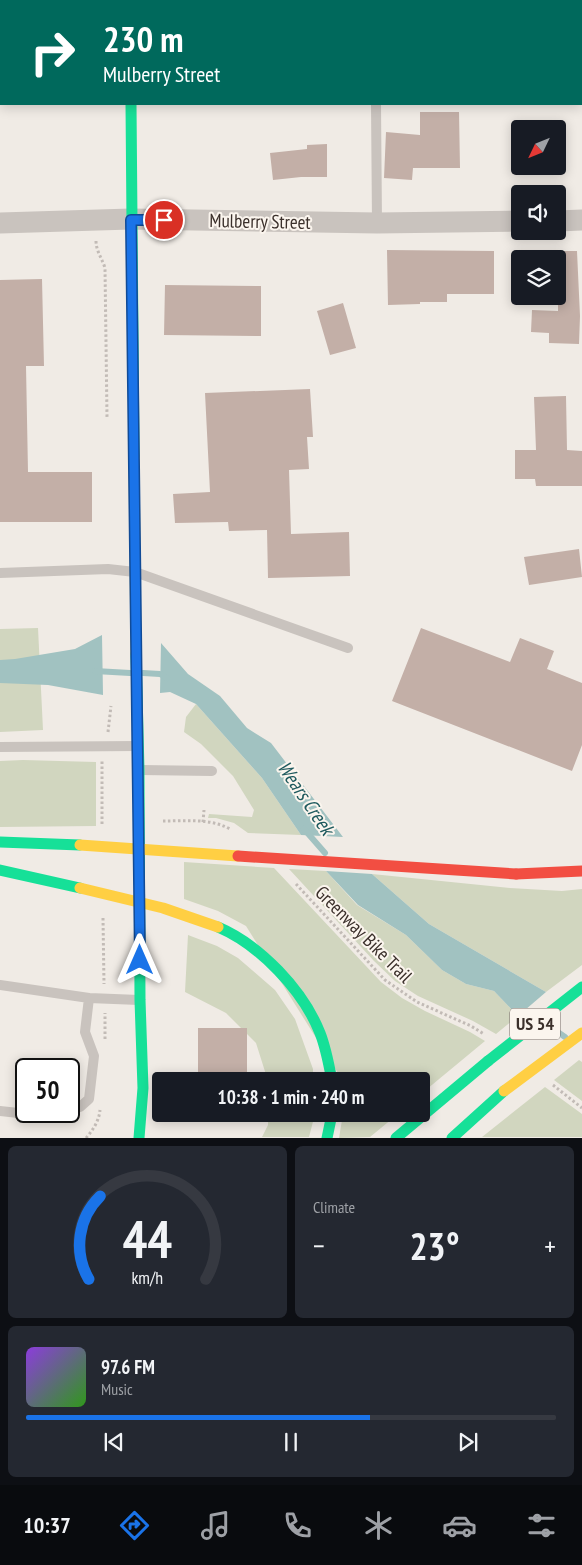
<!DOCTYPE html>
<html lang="en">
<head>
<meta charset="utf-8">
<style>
  :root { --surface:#171b24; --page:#242831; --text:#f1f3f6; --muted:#9ea1a6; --line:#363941; --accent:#1a73e8 }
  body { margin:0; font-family:"PT Sans Narrow",sans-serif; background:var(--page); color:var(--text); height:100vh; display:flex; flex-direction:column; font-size:19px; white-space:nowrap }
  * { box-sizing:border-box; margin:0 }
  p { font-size:16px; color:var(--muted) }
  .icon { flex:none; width:28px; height:28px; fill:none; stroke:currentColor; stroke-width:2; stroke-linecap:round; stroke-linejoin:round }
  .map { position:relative; height:1138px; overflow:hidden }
  .details { display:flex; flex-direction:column; gap:8px; padding:8px; background:#0d0f14; flex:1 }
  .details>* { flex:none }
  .banner { position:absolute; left:0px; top:0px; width:582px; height:105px; box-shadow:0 2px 12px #0003; background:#00695c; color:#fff; overflow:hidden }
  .needle { width:32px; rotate:227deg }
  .tools { position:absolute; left:511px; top:120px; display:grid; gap:10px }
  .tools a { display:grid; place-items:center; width:55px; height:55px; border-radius:5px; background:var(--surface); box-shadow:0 2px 12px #0003; font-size:25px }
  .speed { position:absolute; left:15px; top:1058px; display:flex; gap:10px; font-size:25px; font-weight:700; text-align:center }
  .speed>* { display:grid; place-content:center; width:65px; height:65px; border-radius:50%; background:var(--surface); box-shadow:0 2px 12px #0003; line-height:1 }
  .speed .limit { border:2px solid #111; border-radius:8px; background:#fff; color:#111 }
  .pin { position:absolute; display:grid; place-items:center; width:42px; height:42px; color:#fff; margin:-21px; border:2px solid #fff; border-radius:50%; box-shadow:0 1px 5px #0007 }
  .me { position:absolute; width:55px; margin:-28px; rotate:0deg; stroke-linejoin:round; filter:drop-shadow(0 0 4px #0008) }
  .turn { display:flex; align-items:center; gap:18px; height:105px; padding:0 20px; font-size:22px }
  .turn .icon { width:65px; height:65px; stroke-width:2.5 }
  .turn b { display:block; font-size:35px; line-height:42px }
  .big { font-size:38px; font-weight:700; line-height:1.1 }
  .details .card { flex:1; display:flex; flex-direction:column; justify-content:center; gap:8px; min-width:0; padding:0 18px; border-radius:8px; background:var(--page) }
  .details .dial { align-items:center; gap:0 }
  .dial svg { height:130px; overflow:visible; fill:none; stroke:var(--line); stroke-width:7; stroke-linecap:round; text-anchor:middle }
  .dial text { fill:var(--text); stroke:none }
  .song { display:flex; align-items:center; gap:15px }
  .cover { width:60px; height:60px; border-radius:8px; background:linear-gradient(135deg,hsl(270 70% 55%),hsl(110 70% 35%)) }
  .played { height:5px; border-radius:2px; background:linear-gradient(90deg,var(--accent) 65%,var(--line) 65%) }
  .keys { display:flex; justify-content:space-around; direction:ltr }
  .heat { display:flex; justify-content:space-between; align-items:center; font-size:28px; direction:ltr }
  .details .tiles { flex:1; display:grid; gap:8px; grid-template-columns:1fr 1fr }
  .card:last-child { grid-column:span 2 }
  .trip { position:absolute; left:152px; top:1072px; width:278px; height:50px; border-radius:5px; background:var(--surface); box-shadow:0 2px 12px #0003; font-weight:700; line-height:50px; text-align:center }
  .dock { display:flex; height:80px; justify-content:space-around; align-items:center; background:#090b0e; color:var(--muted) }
  .dock .icon { width:35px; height:35px }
  .dock .current { color:var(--accent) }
  .dock b { font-size:22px; color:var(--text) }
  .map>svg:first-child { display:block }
  .green { fill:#d1d6bf }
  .water { fill:#a1c2c1 }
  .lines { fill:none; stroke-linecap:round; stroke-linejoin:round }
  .stream { stroke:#a1c2c1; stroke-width:6 }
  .building { fill:#c3afa7 }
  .path { stroke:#c2bbb6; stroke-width:3; stroke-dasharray:2.5 2.5; stroke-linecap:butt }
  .lane { stroke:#c9c3be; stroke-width:10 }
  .street { stroke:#c9c3be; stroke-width:21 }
  .fast { stroke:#16e098; stroke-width:11 }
  .slow { stroke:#ffcf43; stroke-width:11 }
  .jam { stroke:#f24e42; stroke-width:11 }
  .fast-bridge { stroke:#16e098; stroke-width:11 }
  .slow-bridge { stroke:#ffcf43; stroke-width:11 }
  .jam-bridge { stroke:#f24e42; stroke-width:11 }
  .route-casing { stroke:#114b97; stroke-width:12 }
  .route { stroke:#1a73e8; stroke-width:9 }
  .labels { text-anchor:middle; stroke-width:4; stroke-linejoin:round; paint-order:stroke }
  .shield { fill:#fbf5ee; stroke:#756b66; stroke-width:1 }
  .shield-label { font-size:18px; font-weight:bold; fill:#3b302b }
  .street-label { font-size:19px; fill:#3b302b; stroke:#fbf5ee }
  .water-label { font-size:20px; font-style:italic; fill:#1f5a5e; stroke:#fbf5ee }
</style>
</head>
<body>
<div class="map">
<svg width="582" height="1138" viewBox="0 0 582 1138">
  <rect width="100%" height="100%" fill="#f0ebe5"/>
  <!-- green -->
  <path class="green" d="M38,628L43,730L0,732V629Z
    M196,704L262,778L301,835L248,833L234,823L216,818H208L209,814L252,817L254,810L233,776L201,744L184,732L186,717Z
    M23,760L96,762V826L0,827V761Z
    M184,862L274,868L381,982L402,998L425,1011L470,1032L485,1041L421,1094V1081H343L246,926L218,911L184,899Z
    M289,869L326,871L357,905L406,935L442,970L466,984L494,991L518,1016L496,1034L473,1021L418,996L395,981L374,961Z
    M372,874L510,888L562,891L582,889V965L546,992L429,924Z
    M188,935L217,946L238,958L275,990L295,1019L313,1069V1081H268L256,1043L226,1013L185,992Z
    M579,1060L582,1062V1101L554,1080Z
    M545,1087L582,1114V1137H482Z
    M268,1114H315L309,1137H262L268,1125Z
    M343,1114H398L370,1137L339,1138Z"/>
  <!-- water -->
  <path class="water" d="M102,635L103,695L48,685L0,683V660L15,659L75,649Z
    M161,643L188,674L220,696L247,728L271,743L343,837L301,835L262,778L196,704L170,692L160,693Z
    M326,871L372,874L429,924L546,992L518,1016L494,991L466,984L442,970L406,935L358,905Z"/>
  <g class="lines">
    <!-- stream -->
    <path class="stream" d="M95,671L130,673
      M143,673L160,674L167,678
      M304,829L325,853
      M546,1024L565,1037"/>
  </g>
  <!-- building -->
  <path class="building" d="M420,112H459L460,168H413L412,180L384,178L386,132L420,135Z
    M327,144V177H301L273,180L270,153L307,149V145Z
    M387,250L494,251V294H447V302H420V304L388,305Z
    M558,251H577L580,316L579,344L549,343V333L531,332L532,310L558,311Z
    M42,279L44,366H26L28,472H92V522H0V280Z
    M165,285L261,286V336L164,335Z
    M343,303L356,348L330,355L317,311Z
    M310,389L313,437H307L309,469L289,470L291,534L349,532L350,576L268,578L267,530L229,531L228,522L175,523L173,494L210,492L205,393Z
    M566,396L567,450L582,451V486H536L535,479H515V450H536L534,397Z
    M579,549L582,577L529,585L524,557Z
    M421,628L510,662L520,638L554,651L547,669L582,683V745L572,771L392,701Z
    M198,1028H247V1081H222V1075H198Z"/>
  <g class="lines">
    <!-- path -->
    <path class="path" d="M96,241C96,251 102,258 105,268L107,417
      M108,732L111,706
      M163,821C185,821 210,818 230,829
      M203,822L204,810
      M102,824V760
      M296,884L385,980L417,1002L471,1026L484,1034
      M103,918L104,984
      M105,1039V1013
      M553,1085L582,1108
      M86,1138C93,1130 99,1121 100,1110"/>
    <!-- lane -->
    <path class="lane" d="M375,0V1
      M376,104L377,223
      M0,573L108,569L135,572L348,648
      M0,747L137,746
      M141,770L212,771
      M0,985L89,998
      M69,1108L80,1107L89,1099L94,1056L85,1032L89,998L139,1000
      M0,1111L54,1117L60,1111"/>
    <!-- street -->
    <path class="street" d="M558,221L582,220
      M0,223L131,219L377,223L520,221"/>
    <!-- fast -->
    <path class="fast" d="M130,0V1
      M131,104L134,456
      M136,654L139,770L140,1000L143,1088L139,1138
      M0,842L80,845
      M0,870L80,888
      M218,927C260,945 303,990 320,1033C326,1048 329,1065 332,1081
      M327,1138L332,1114
      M396,1138L488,1061
      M452,1138L504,1091"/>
    <!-- slow -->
    <path class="slow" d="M134,456L136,654"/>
    <!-- jam -->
    <path class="jam" d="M516,874L582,871"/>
    <!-- fast-bridge -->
    <path class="fast-bridge" d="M488,1061L582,987"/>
    <!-- slow-bridge -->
    <path class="slow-bridge" d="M80,845L238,856
      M80,888L163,908L218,927
      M504,1091L582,1033"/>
    <!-- jam-bridge -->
    <path class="jam-bridge" d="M238,856L516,874"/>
  </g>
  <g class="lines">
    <!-- route casing -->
    <g class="route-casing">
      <path id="route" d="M140,960L131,220H164"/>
    </g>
    <!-- route -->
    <use href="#route" class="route"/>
  </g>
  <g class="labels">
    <!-- shield labels -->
    <rect class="shield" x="510" y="1008.5" width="50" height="31" rx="4"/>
    <g class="shield-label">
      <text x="535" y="1030">US 54</text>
    </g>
    <!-- street labels -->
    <g class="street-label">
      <text transform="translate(260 221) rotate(1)" y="7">Mulberry Street</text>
      <text transform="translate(364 934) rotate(45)" y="7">Greenway Bike Trail</text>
    </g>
    <!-- water labels -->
    <g class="water-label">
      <text transform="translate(306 798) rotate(56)" y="7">Wears Creek</text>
    </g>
  </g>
</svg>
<div class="tools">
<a><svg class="needle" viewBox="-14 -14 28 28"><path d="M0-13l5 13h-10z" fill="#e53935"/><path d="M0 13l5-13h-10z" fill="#9ea1a6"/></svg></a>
<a><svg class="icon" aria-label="sound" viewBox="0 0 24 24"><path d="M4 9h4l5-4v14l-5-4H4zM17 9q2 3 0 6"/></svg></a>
<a><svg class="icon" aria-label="layers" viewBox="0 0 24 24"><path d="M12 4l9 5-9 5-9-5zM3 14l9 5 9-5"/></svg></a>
</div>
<div class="speed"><div class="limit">50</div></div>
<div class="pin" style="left:164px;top:220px;background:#d93025"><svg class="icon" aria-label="arrive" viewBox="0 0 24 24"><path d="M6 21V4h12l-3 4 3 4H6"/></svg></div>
<svg class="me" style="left:140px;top:960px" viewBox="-20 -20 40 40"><path d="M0-17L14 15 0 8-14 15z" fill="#1a73e8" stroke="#fff" stroke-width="4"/></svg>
<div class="trip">10:38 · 1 min · 240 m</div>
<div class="banner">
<div class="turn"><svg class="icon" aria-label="right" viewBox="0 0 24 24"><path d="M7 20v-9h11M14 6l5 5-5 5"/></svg><div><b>230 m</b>Mulberry Street</div></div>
</div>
</div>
<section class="details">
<div class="tiles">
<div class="card dial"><svg viewBox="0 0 100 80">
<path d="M14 69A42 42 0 1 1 86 69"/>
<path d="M14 69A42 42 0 0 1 21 18" stroke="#1a73e8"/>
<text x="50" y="56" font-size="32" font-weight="700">44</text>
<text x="50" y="72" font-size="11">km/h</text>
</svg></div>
<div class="card"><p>Climate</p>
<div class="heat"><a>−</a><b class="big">23°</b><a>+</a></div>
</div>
<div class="card">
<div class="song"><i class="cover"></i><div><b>97.6 FM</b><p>Music</p></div></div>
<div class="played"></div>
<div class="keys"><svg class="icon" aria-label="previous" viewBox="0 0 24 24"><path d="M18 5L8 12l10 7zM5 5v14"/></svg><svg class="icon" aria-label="pause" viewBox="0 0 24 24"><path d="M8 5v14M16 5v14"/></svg><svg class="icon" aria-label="next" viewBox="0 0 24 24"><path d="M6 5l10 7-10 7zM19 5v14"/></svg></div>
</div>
</div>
</section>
<nav class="dock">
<b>10:37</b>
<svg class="icon current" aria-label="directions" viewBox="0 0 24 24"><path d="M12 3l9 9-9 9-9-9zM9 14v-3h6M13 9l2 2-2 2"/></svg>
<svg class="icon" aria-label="music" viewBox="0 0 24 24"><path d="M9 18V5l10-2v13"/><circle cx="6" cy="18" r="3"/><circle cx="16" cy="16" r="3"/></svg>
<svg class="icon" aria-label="phone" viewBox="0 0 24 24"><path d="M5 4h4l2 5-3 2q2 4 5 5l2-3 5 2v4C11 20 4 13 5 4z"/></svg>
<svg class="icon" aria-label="climate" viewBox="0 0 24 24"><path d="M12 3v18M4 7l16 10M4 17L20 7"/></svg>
<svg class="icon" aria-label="car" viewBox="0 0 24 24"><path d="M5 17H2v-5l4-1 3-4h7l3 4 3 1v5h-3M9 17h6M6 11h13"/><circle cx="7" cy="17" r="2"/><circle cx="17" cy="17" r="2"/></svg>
<svg class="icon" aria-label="filters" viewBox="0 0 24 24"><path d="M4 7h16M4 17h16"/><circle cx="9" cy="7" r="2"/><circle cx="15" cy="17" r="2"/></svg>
</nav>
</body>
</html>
